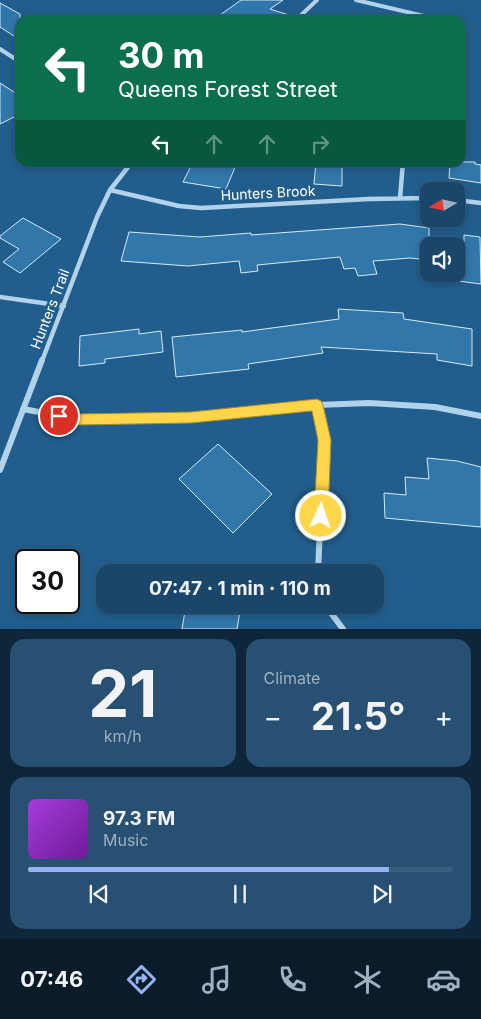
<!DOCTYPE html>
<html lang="en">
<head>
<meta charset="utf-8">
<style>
  :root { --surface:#1a466a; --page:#275072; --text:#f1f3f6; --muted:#9fb1c1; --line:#385e7e; --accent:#95b2f1 }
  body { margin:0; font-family:Inter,sans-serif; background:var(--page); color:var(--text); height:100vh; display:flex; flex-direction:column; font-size:19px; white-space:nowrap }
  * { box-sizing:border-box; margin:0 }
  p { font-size:16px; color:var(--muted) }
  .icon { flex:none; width:28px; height:28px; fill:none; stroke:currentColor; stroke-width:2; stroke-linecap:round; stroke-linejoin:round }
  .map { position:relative; height:629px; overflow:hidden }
  .drawer { display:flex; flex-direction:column; gap:10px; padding:10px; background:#0e263a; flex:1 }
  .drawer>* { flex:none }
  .banner { position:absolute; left:15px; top:15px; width:451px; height:152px; border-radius:15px; box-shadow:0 2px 8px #0003,0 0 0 1px var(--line); background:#0b6e4f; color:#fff; overflow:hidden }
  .needle { width:32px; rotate:261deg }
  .fabs { position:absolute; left:420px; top:182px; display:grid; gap:10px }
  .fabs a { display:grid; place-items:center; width:45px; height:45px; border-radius:10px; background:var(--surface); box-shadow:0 2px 8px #0003,0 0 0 1px var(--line); font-size:25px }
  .speed { position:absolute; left:15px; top:549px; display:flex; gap:10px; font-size:25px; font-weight:700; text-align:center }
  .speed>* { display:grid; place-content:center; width:65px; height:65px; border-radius:50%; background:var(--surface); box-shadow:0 2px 8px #0003,0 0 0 1px var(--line); line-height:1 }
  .speed .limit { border:2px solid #111; border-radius:8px; background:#fff; color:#111 }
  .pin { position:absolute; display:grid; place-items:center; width:42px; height:42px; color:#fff; margin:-21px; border:2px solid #fff; border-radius:50%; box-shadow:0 1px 5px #0007 }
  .me { position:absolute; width:55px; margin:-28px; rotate:3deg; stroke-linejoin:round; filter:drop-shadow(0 0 4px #0008) }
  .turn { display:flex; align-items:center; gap:18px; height:105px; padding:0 20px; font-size:22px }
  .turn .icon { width:65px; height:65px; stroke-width:2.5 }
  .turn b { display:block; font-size:35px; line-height:42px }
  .lanes { display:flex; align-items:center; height:48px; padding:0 20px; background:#0003; justify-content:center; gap:25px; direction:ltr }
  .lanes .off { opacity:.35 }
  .big { font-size:38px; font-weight:700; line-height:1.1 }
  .drawer .widget { flex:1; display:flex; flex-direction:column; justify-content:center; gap:8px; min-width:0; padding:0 18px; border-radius:15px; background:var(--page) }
  .drawer .dial { align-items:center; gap:0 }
  .dial b { font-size:65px; line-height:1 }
  .song { display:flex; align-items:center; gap:15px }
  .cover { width:60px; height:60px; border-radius:8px; background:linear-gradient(135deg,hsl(280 70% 55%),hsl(280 70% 35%)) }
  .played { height:5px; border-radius:2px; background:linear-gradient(90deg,var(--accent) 85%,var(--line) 85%) }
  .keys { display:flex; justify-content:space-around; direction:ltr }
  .heat { display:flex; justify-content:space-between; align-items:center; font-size:28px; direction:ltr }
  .drawer .tiles { flex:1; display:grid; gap:10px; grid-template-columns:1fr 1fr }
  .widget:last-child { grid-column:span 2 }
  .trip { position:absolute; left:96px; top:564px; width:288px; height:50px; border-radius:15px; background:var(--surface); box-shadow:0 2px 8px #0003,0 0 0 1px var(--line); font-weight:700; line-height:50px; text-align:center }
  .dock { display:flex; height:80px; justify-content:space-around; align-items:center; background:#0a1c2a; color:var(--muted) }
  .dock .icon { width:35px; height:35px }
  .dock .selected { color:var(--accent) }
  .dock b { font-size:22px; color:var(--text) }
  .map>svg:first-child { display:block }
  .building { fill:#3277aa; stroke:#d5eaf8 }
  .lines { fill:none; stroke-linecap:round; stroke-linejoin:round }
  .street-far2 { stroke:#b0d3eb; stroke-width:4 }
  .street-far1 { stroke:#b0d3eb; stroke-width:4.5 }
  .street { stroke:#b0d3eb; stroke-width:6 }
  .route { fill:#ffd54a; stroke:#a68a30 }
  .labels { text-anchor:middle; stroke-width:5; stroke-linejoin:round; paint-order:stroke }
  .street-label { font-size:14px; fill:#fff; stroke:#225e8d }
</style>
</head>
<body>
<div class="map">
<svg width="481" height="629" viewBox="0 0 481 629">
  <rect width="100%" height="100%" fill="#225e8d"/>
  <!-- building -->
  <path class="building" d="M241,0H283L270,9L292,16V20H213Z
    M0,3L20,14V40L0,27Z
    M0,83L20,96V114L0,124Z
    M193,162H223L236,165L226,189L183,182Z
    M316,162H342V186L314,184Z
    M450,162H475V164L481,165V183L449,178Z
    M23,218L61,239L20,273L3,262L19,249L0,238V236Z
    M400,224L429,228V239L464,243V235L480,237L481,284L450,280V274H456V246H429V260L410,258L373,261L377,274L358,276L355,268L344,269L340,257L257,265L258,271L241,273L239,261L188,266L121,261L129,232L200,237L251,233V235Z
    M338,309L403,313L404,319L472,329V366L437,360V354L321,347L323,353L248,364L249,369L176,377L172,337L242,330V332L339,319Z
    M139,329V334L161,331L163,352L105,359V363L79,366L80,336Z
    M218,444L272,494L233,533L179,479Z
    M427,458L457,461L481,467V527L385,518L384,493L406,495L405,477L429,479Z
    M186,605H241L237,629H182Z"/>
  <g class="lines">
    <!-- street-far2 -->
    <path class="street-far2" d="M356,0L441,20
      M296,20L317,0
      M0,49L20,62"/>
    <!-- street-far1 -->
    <path class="street-far1" d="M110,190L179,206L201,208L369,199L429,198
      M400,198L403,162
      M456,200L481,203
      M0,297L64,306
      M42,361L97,217L110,190L132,162"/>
    <!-- street -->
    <path class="street" d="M317,405L324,440L318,572
      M23,409L77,419L191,417L317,405L369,403L435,407L481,416
      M0,470L42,360
      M325,605L343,629"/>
  </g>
  <!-- route -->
  <path class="route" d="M317,399L321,401L323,405L331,440L328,516L326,521L321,523L316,521L314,516L318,440L312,411L191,423L77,425L54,420L53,416L54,412L59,410L77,414L191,412Z"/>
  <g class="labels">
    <!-- street labels -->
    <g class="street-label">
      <text transform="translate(268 193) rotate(-3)" y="5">Hunters Brook</text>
      <text transform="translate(50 309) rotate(-69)" y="5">Hunters Trail</text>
    </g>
  </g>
</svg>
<div class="fabs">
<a><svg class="needle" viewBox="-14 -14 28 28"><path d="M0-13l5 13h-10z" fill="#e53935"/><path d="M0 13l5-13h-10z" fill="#9fb1c1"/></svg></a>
<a><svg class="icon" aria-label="sound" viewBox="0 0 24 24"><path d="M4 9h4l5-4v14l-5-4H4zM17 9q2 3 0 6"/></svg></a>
</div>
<div class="speed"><div class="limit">30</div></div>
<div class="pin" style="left:59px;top:416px;background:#d93025"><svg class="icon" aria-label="arrive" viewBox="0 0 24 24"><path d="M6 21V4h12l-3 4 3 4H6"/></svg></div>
<svg class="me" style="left:321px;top:516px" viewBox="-20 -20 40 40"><circle r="17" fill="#ffd54a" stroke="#fff" stroke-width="3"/><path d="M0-11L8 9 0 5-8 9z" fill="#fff"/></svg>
<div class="trip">07:47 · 1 min · 110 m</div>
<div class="banner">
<div class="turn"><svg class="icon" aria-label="left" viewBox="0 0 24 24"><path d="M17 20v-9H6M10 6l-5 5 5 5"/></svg><div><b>30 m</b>Queens Forest Street</div></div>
<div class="lanes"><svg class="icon" aria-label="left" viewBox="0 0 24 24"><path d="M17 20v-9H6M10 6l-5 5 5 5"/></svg><svg class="icon off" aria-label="ahead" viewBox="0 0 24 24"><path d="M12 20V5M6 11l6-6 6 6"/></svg><svg class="icon off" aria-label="ahead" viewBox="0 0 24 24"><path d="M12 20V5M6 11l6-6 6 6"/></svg><svg class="icon off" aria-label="right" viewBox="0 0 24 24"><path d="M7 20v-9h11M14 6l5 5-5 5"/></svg></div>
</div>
</div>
<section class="drawer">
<div class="tiles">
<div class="widget dial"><b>21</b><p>km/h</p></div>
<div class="widget"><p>Climate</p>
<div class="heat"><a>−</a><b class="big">21.5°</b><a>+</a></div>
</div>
<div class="widget">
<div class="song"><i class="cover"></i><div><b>97.3 FM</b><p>Music</p></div></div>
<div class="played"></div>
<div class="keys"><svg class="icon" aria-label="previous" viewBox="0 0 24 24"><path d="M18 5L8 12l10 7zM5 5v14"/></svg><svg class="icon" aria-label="pause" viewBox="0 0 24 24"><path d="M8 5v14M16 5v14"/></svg><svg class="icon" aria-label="next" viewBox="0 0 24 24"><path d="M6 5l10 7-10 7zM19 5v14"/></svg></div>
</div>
</div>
</section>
<nav class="dock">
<b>07:46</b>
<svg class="icon selected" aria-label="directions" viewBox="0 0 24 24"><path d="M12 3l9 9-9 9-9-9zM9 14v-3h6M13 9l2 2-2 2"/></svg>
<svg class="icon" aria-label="music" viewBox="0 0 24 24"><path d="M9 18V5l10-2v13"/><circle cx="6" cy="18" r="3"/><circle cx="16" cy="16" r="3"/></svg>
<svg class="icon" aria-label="phone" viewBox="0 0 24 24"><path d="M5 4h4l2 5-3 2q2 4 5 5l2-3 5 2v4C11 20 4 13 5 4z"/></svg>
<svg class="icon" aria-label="climate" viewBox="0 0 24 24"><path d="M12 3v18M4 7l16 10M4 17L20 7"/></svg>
<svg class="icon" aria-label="car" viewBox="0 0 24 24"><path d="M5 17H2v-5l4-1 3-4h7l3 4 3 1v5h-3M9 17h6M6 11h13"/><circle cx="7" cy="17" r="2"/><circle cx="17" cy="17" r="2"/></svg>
</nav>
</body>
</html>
